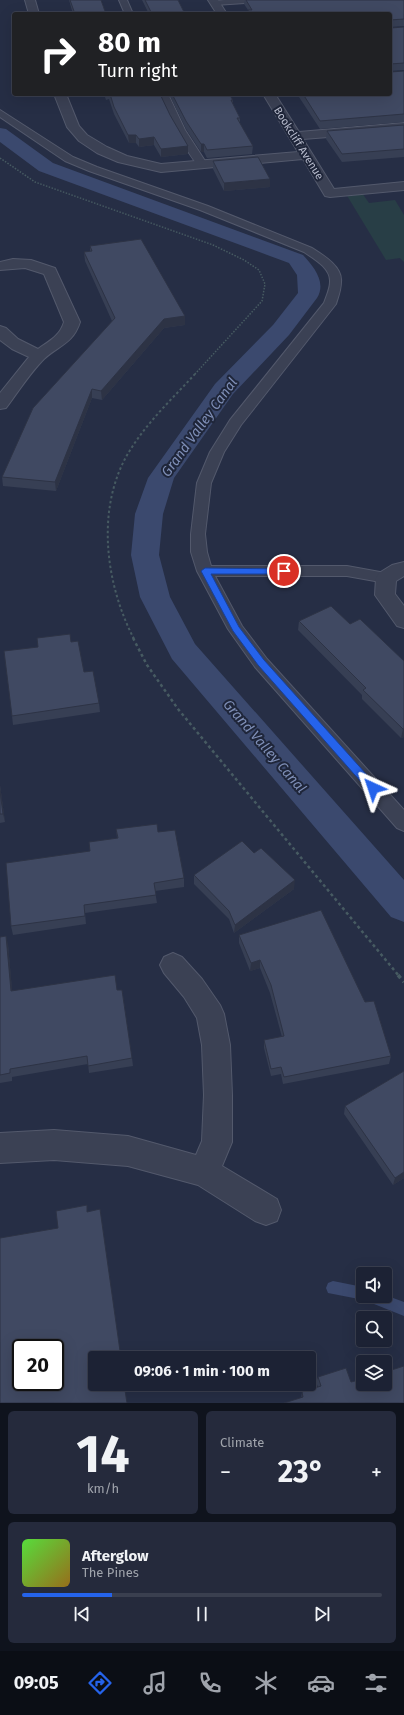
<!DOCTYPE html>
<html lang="en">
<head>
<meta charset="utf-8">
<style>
  :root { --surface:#1c2234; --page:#252a3c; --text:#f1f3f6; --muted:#a0a4ac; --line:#3a3f4f; --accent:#2563eb }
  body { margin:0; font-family:"Fira Sans",sans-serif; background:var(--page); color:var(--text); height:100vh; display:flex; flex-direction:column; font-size:15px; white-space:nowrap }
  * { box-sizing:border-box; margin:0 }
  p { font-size:13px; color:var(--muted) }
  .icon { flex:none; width:22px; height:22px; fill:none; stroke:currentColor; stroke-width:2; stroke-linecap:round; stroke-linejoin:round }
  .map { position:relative; height:1403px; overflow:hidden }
  .drawer { display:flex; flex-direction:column; gap:8px; padding:8px; background:#0f131d; flex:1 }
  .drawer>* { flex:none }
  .top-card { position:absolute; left:12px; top:12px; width:380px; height:84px; border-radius:4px; box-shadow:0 4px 16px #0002,0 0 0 1px var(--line); background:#202124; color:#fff; overflow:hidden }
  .tools { position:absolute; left:356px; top:1267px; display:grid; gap:8px }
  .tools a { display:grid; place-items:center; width:36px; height:36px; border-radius:4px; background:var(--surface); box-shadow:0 4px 16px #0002,0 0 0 1px var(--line); font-size:20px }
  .speed { position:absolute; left:12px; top:1339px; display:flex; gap:8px; font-size:20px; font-weight:700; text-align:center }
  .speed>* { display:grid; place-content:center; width:52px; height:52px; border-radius:50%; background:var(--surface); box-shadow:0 4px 16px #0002,0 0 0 1px var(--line); line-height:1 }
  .speed .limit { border:2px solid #111; border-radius:6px; background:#fff; color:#111 }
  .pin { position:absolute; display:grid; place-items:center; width:34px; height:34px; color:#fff; margin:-17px; border:2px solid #fff; border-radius:50%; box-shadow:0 1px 4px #0007 }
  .me { position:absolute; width:44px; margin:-22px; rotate:318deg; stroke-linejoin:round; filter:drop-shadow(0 0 3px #0008) }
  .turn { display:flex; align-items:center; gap:14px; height:84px; padding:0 20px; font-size:18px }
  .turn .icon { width:52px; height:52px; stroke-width:2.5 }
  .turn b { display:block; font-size:28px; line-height:34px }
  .big { font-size:30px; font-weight:700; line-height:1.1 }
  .drawer .tile { flex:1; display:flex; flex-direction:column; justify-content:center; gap:6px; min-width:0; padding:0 14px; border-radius:6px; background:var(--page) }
  .drawer .dial { align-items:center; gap:0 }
  .dial b { font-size:52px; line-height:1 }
  .song { display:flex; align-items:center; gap:12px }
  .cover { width:48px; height:48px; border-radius:6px; background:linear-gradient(135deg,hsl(110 70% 55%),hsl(40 70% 35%)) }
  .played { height:4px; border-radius:2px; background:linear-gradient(90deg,var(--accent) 25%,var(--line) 25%) }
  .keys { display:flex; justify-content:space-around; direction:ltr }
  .heat { display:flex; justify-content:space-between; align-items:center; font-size:22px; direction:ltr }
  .drawer .tiles { flex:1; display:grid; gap:8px; grid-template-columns:1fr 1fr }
  .tile:last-child { grid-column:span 2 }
  .trip { position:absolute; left:88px; top:1351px; width:228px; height:40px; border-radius:4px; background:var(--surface); box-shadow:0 4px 16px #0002,0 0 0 1px var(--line); font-weight:700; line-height:40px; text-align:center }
  .dock { display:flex; height:64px; justify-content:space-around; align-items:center; background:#0b0e15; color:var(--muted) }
  .dock .icon { width:28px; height:28px }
  .dock .on { color:var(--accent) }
  .dock b { font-size:18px; color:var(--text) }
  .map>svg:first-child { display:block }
  .green { fill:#283e46 }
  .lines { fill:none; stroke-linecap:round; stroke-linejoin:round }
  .stream { fill:#3b496e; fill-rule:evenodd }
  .canal { fill:#3b496e; fill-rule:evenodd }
  .service-casing { stroke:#53596c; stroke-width:2 }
  .minor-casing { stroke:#53596c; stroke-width:2 }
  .path-far3 { stroke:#475b62; stroke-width:1.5; stroke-dasharray:1.5 1.5; stroke-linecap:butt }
  .path-far2 { stroke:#475b62; stroke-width:2; stroke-dasharray:2.5 2.5; stroke-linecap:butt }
  .path-far1 { stroke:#475b62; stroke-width:2.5; stroke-dasharray:3 3; stroke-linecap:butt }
  .path { stroke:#475b62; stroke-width:3.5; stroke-dasharray:4 4; stroke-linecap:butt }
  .service { fill:#3b4154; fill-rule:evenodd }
  .minor { fill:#3b4154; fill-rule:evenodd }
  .wall { fill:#373f54 }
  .shaded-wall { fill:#2d3345 }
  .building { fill:#404962; stroke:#2d3345; fill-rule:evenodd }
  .route { fill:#2563eb; stroke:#184099 }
  .labels { text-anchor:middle; stroke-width:4; stroke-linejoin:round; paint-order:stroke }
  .far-street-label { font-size:11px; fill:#b9bdce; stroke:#1f263a }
  .water-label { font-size:14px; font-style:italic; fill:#7e8eb6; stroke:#1f263a }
</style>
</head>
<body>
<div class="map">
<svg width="404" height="1403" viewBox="0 0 404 1403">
  <rect width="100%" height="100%" fill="#262e45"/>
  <!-- green -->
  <path class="green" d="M362,193L369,203L395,200L404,215V262L400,258L386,260L346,194Z"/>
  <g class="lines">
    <!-- stream -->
    <path class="stream" d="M333,1281L363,1287V1296L385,1295L404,1302V1316L364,1300L328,1293L326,1288L328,1283Z"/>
    <!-- canal -->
    <path class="canal" d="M0,128L6,129L53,163L303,255C313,266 327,282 317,298L289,335L233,394L174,478L163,514L159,555L170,597L195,644L404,880V922L391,917L172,659L140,597L131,555L135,514L148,478L215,384L273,325L298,293L297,275L289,263L39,171L0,142Z"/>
    <!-- service casing -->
    <g class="service-casing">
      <path id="service" d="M119,0H127L133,14H125Z
        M224,0H262L258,2L215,5L211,3L215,1Z
        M158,94H168L185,130L207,164L206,166H198C182,144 169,120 158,94Z
        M0,110L73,157L97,167L208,206L312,248C323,255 343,267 341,282C341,290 338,297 336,304L241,425L224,452L211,483L205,534L207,552L211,566H347L391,574L394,578L391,582L386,583L347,576H215L242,626L267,659L404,810V831L397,828L255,667L228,629L197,571L191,552V534L197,483L210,452L230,420L324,303C326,297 330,289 330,282C331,268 314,259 304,252L200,210L89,171L65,161L0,117Z"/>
    </g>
    <!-- minor casing -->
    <g class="minor-casing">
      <path id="minor" d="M25,0H35L39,14H29Z
        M208,0H218L227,14H217Z
        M54,94H66L79,126L87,135L107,147L127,156L161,164L298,152L263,94H275L299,132L404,123V131L303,139L334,189L404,182V190L330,197L325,196L303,159L161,172L118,162L97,153L79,141L67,127Z
        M13,259L31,260L55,268L80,322C73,344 59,345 44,359C30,373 18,392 6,408L0,409V393L29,357L12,349L0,340V326L6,328L18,339L38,349C49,341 60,336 64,322L44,274L25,268L0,270V262Z
        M404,562V576L396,581L395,594L404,606V628L397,626L375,595L376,578L379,573L392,565Z
        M173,953L182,957L202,979L220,1005L224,1014L230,1045L232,1095V1142L222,1166L277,1199L281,1210L277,1221L266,1225L255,1221L198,1185L128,1166L54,1160L0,1163V1133L54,1130L128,1136L196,1155L202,1141L204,1095L202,1045L197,1018L184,997L164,973L160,965L164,957Z"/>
    </g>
    <!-- path-far3 -->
    <path class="path-far3" d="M0,158L35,182L213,245L244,260L259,270L265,284L262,301L195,374"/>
    <!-- path-far2 -->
    <path class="path-far2" d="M134,639C106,585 96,512 126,457C144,425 172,399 196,373"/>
    <!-- path-far1 -->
    <path class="path-far1" d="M133,638L147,665L178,709L399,976"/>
    <!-- path -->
    <path class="path" d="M398,975L404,982"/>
    <!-- service -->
    <use href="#service" class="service"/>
    <!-- minor -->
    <use href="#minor" class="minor"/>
  </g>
  <!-- wall -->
  <path class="wall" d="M69,0H101L106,14H73Z
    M142,0H178L185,14H149Z
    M245,0H404V26L390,27V14H248V10L244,4Z
    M404,27V70L390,71V28Z
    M404,71V122L320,129L297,94H390Z
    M104,94H160L170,115L188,146V154L161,157L154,145L139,147L136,143H129L114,114L109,99L106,100Z
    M169,94H229L233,100V104L240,118V124L253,146L252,154L207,158L204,152H201L186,129Z
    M404,125V157L342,162L326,139L327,131Z
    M213,161L270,187L224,191L213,169Z
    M90,246L185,316V325L164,328L102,400L92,398L56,491L3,486L2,477L112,321L85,261L84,252L90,251Z
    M299,621L350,624L404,661V737L401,738L362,699V695L298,630Z
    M84,672L99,703L100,712L13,725L12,716Z
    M0,785L5,822L0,823Z
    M116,829L158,832L184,878V887L155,891L157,903L85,913L86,924L13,935L11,926L90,851L117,838Z
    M254,853L294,889L234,933L229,919L194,884V875Z
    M239,935L365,1002L391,1056L389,1064L283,1084L281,1074L271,1076L264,1048V1040L282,1037L270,993L260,968L250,971L239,943Z
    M0,937L8,944L12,991L117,990L132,1058L133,1066L89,1073L88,1064L12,1077V1081L0,1083Z
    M404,1071V1178L393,1185L344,1114L345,1106Z
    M318,1377L351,1382L301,1398L302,1392L318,1387L316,1382Z"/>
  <!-- shaded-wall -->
  <path class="shaded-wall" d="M128,135H136V143H129Z
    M154,137V145L139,147V139Z
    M201,144H204V152H201Z
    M188,146V154L161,157V149Z
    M270,179V187L224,191V183Z
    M185,316V325L164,328L102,400L101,391L164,319Z
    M92,389V398L56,491L55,482Z
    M403,729H404V737L401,738Z
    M0,785L5,822L3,814L0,791Z
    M295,880L294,889L234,933L235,925Z
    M6,936L8,944L13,999L11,991Z
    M260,960V968L250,971L251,963Z
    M404,1172V1178L393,1185L395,1178Z"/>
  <!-- building -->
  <path class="building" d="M70,0H101L106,14H75Z
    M145,0H178L185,14H152Z
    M246,0H404V19L390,20V14H250L248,10H252Z
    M404,27V63L390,64V28Z
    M404,71V114L320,121L303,94H390V72Z
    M110,94H160L170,115L188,146L161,149L154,137L139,139L136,135H128L114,107Z
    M172,94H229L233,100H231L240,118H237L253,146L207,150L204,144H201L186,121Z
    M404,125V149L342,154L327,131Z
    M258,157L270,179L224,183L213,161Z
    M141,239L185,316L164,319L101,391L92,389L55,482L2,477L33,408L115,318L84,252L92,251L90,246Z
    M331,606L350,624L360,619L404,661V729H403L363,690L366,688L299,621Z
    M70,634L71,642L78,641L84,672L93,671L99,703L12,716L4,651L38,647L37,638Z
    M0,791L3,814H0Z
    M157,824L158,832L175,830L184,878L154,883L156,895L84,905L85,916L11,926L6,863L90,851L89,842L118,838L116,829Z
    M242,841L254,853L261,848L295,880L235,925L229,911L194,875Z
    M321,910L365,1002L374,1001L391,1056L284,1077L281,1067L271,1069L264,1040L284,1036L271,985L260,960L251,963L239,935Z
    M6,936L11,991L115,975L117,990H122L132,1058L88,1066L87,1056L10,1069V1073L0,1075V937Z
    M404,1071V1172L395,1178L345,1106Z
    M87,1205V1212L100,1209L121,1358H95V1384H124L127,1403H0V1238L58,1228L56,1211ZM21,1348H55V1382H21Z
    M404,1366V1403H284L303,1397L302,1392L321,1386L318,1377L346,1368L351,1382L363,1379V1384H385V1372Z"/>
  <!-- route -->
  <path class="route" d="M205,568L287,569L288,571L284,574H211L239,627L264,660L376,785L378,788L376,791H369L258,665L233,631L201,571Z"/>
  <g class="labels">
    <!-- far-street labels -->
    <g class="far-street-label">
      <text transform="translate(299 143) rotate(58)" y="4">Bookcliff Avenue</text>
    </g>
    <!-- water labels -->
    <g class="water-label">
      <text transform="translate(199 427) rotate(-54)" y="5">Grand Valley Canal</text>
      <text transform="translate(265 746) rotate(49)" y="5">Grand Valley Canal</text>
    </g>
  </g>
</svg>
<div class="tools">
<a><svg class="icon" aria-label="sound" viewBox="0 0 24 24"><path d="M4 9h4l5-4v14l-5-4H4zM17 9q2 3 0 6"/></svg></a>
<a><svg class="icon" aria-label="search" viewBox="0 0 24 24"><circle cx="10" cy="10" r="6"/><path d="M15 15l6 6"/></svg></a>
<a><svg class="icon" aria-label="layers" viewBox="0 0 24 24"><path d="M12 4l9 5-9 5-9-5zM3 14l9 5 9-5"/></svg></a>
</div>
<div class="speed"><div class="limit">20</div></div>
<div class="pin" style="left:284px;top:571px;background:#d93025"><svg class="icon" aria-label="arrive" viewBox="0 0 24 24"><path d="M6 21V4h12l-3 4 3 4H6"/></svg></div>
<svg class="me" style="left:373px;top:788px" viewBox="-20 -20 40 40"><path d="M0-17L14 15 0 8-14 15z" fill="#2563eb" stroke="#fff" stroke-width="4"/></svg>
<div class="trip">09:06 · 1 min · 100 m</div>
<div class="top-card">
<div class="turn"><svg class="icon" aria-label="right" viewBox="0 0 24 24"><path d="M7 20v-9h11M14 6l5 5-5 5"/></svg><div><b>80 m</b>Turn right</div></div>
</div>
</div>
<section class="drawer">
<div class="tiles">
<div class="tile dial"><b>14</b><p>km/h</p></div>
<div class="tile"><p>Climate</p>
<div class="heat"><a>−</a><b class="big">23°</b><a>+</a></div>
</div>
<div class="tile">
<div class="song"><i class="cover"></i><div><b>Afterglow</b><p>The Pines</p></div></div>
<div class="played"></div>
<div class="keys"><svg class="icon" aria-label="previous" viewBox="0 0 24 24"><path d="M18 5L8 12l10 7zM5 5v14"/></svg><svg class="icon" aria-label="pause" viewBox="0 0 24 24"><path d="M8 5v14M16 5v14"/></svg><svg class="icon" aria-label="next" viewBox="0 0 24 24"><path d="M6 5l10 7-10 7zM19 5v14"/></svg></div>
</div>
</div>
</section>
<nav class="dock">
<b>09:05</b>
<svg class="icon on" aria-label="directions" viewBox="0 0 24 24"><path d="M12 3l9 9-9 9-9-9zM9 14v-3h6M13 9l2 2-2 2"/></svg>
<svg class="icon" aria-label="music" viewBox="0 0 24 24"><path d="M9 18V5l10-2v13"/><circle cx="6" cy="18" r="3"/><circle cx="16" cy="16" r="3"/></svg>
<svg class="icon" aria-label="phone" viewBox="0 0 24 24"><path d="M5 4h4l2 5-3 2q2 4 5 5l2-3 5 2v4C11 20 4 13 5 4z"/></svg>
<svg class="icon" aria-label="climate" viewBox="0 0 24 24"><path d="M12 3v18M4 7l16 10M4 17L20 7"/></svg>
<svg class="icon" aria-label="car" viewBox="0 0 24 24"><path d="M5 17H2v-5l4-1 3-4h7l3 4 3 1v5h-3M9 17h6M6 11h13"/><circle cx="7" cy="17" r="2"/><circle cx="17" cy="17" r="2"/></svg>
<svg class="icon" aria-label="filters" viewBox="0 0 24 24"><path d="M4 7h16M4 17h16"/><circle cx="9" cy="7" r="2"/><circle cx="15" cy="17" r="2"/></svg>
</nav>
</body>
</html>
